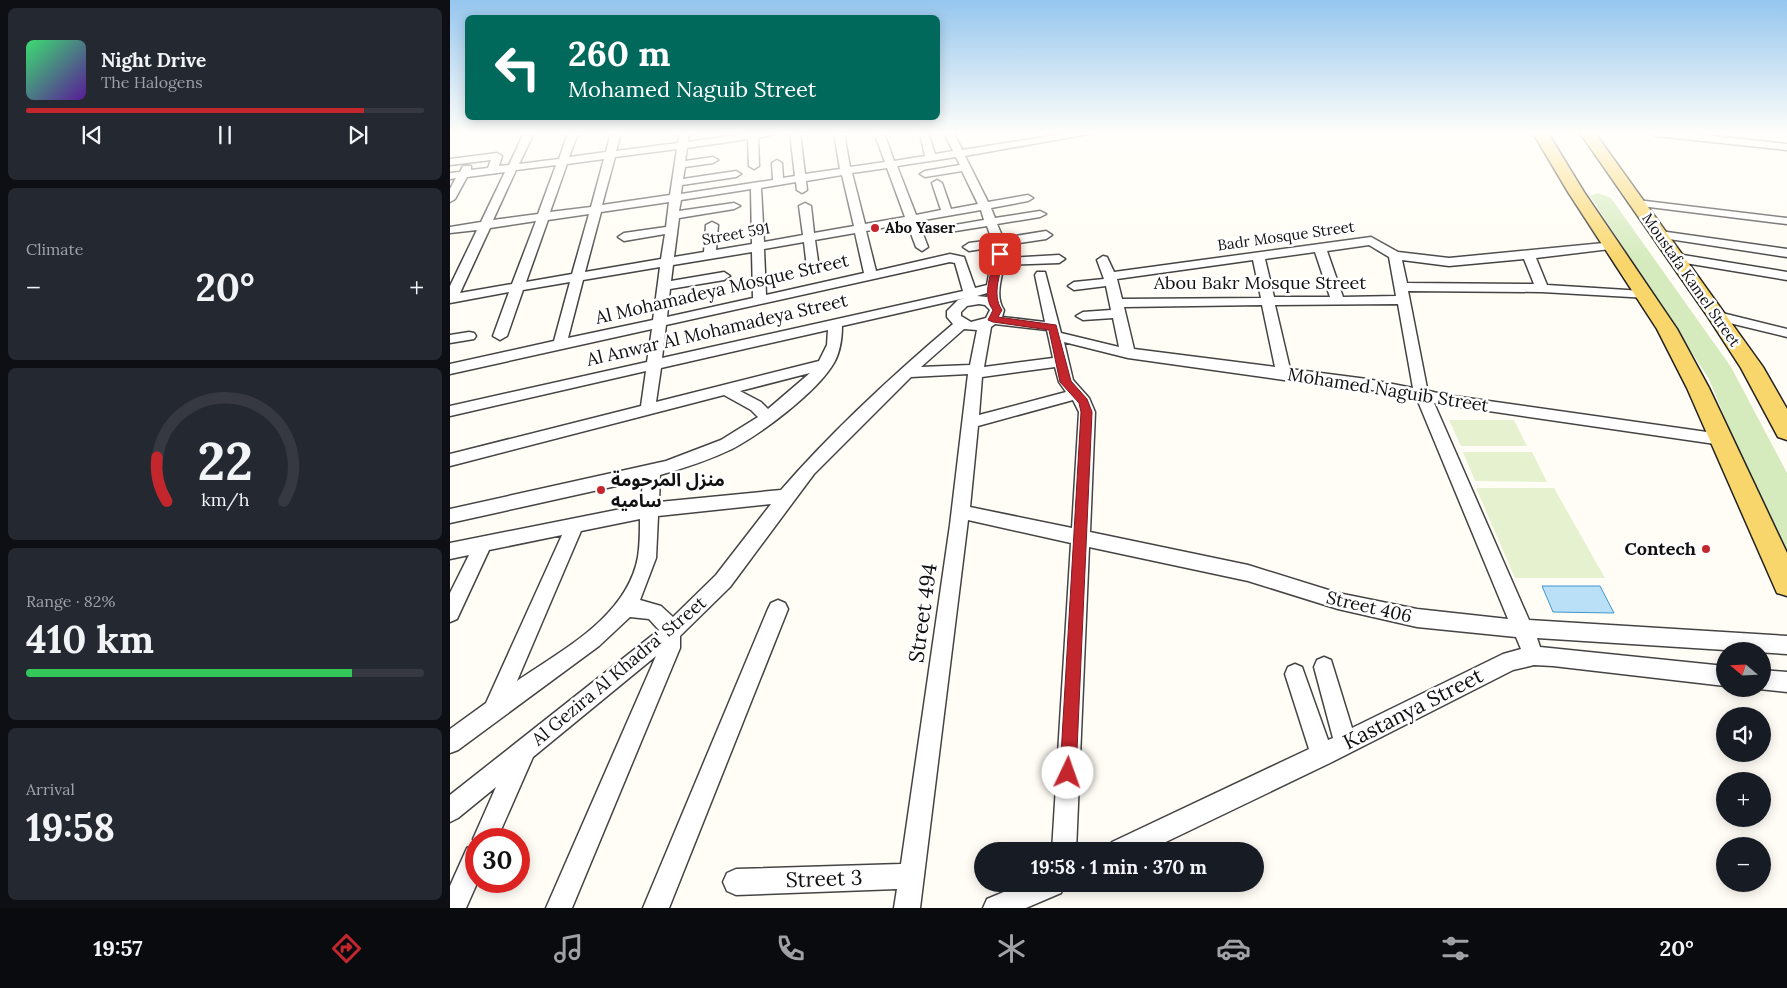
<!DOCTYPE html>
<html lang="en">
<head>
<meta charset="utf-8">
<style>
  :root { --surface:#171b24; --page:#242831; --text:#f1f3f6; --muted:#9ea1a6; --line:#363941; --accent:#c4262e }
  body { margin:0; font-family:Lora,"Noto Sans Arabic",serif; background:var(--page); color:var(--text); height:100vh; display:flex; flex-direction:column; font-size:19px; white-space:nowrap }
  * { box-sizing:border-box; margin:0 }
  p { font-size:16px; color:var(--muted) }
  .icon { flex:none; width:28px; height:28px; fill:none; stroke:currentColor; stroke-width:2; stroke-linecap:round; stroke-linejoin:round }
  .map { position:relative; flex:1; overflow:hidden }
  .side { display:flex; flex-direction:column; gap:8px; padding:8px; background:#0d0f14; width:450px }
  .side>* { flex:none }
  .guide { position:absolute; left:15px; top:15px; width:475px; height:105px; border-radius:8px; box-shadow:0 2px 12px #0003; background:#00695c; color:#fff; overflow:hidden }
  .needle { width:32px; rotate:289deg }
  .buttons { position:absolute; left:1266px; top:642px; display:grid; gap:10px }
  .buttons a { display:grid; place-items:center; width:55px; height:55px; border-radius:50%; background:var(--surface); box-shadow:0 2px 12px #0003; font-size:25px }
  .speed { position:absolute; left:15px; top:828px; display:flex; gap:10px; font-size:25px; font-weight:700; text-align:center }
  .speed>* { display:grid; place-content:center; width:65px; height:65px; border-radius:50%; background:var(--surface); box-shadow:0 2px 12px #0003; line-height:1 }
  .speed .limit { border:8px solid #d22; background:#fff; color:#111 }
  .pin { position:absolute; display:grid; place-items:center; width:42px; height:42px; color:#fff; margin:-21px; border-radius:10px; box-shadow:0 2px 8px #0006 }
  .me { position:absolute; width:55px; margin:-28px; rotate:3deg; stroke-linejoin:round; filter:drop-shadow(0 0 4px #0008) }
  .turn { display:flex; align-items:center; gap:18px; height:105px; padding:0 20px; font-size:22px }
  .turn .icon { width:65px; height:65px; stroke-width:2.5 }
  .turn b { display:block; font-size:35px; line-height:42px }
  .big { font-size:38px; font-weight:700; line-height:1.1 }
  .side .card { flex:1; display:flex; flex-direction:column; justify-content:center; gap:8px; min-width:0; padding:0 18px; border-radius:8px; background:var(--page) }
  .side .dial { align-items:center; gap:0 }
  .dial svg { height:130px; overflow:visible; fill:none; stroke:var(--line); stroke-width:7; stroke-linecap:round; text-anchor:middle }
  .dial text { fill:var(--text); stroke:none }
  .song { display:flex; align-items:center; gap:15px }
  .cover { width:60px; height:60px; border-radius:8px; background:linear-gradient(135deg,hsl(140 70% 55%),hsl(270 70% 35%)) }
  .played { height:5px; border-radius:2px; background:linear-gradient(90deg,var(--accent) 85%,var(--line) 85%) }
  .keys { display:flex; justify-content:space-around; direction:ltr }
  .heat { display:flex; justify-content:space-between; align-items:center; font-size:28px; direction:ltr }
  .charge { height:8px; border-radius:4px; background:linear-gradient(90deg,#34c759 82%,var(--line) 0) }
  .trip { position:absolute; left:524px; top:842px; width:290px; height:50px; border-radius:25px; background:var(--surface); box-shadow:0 2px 12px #0003; font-weight:700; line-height:50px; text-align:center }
  .dock { display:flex; height:80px; justify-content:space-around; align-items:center; background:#090b0e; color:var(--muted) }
  .dock .icon { width:35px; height:35px }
  .dock .on { color:var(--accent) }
  .dock b { font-size:22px; color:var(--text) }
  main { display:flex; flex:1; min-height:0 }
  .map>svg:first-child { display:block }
  .green { fill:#d5ebbd }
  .pitch { fill:#e6f2cf }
  .water { fill:#b9e0f7; stroke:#3f96cf }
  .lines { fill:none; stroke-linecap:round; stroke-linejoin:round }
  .minor-casing { stroke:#444; stroke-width:3 }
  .primary-casing { stroke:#222; stroke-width:3 }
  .minor { fill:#fff; fill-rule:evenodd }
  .primary { fill:#f9d66b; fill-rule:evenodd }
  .route { fill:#c4262e; stroke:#7f191e }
  .poi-dot { fill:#c4262e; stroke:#fff; stroke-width:2 }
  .labels { text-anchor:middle; stroke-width:5; stroke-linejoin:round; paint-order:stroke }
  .far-poi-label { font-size:15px; font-weight:bold; fill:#111; stroke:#fff; text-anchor:start }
  .far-street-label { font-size:15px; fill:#111; stroke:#fff }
  .street-label { font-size:18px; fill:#111; stroke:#fff }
  .poi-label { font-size:18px; font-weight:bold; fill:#111; stroke:#fff; text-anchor:start }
  .near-street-label { font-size:21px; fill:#111; stroke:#fff }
</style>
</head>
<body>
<main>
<section class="side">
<div class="card">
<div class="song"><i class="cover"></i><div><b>Night Drive</b><p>The Halogens</p></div></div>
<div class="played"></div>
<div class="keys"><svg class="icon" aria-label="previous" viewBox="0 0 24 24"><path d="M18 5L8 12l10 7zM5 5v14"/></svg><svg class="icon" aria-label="pause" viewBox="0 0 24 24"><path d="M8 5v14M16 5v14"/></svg><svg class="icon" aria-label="next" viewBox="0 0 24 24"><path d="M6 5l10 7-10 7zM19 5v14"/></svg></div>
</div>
<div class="card"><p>Climate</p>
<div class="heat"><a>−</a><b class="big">20°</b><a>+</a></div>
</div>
<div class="card dial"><svg viewBox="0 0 100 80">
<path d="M14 69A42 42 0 1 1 86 69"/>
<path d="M14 69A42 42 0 0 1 8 42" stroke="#c4262e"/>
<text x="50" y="56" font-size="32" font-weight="700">22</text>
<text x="50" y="72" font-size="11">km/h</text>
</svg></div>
<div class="card"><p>Range · 82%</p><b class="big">410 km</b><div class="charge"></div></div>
<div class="card"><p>Arrival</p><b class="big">19:58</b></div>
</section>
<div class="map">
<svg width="1337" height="908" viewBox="0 0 1337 908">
  <rect width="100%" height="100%" fill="#fffdf5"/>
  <!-- green -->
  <path class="green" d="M1148,193L1161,198L1281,367L1337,473V552L1289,453L1259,379L1140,196Z"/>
  <!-- pitch -->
  <path class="pitch" d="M999,420H1064L1077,446H1011Z
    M1013,452H1082L1097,482L1025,481Z
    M1026,488H1104L1155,578H1065Z"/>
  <!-- water -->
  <path class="water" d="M1092,586H1150L1164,613L1103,612Z"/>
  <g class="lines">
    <!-- minor casing -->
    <g class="minor-casing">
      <path id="minor" d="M74,133H84L69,164L109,159L118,133H128L119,157L156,152L161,133H171L166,151L228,143L229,133H239L238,142L300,133H329L308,138L309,166L304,169L299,166L298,139L237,148L235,161L263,157L268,160L263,163L235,167L233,179L286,171L291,174L286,177L232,185L231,194L323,180L322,163L327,160L332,163L333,178L345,176L340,133H350L355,174L390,169L384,133H394L400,167L435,162L424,133H434L444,161L475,156L470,133H478L485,154L503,151L494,133H504L512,150L619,133H644L515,156L538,202L578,195L583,198L578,201L541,208L545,218L590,211L596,214L590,217L547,224L553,238L596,231L602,235L596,239L555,245V258L609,255L615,259L609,263L554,265C551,280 545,297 554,310L552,317L595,322L585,275L587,272H595L611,333L669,347L663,318L633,320L626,316L633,312L661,310L656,286L624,290L618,286L624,282L654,279L647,260L653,256L657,257L664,272L921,237L948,252L999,258L1164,242L1166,245L1160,249L1086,258L1097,285L1193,291L1198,292L1199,295L1198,298L1092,292L958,291L977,388L979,391L996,395L1278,435L1280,439L1278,443L1272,445L984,403L1079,620L1337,636V654L1087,638L1090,647L1275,666V686L1103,666L1084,665L1063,670L880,763L697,851H659L662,842L859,749L835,674L838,667L845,664L852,667L878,740L883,738L864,667L867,660L874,657L881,660L902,728L1053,654L1071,649L1066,637L967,627L888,609L798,581L639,547L626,851H602L621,543L518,520L470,908H444L447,889L286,895L277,891L273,882L277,873L286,869L451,864L500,525L518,374L461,377L364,474L280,587L230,636V648L122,908H96L206,656L83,757L47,839H26L28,881L16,908H0V886L17,848L25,845L23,839L46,787L8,818L0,822V795L209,630L199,619L180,617L149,646L8,750L0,753V729L36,703L112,535L39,550L7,619L0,622V593L19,555L0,559V543L191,505L193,480L0,523V509L216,461L271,440L308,417L301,410L274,395L0,466V454L191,406L196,371L0,416V406L197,362L202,329L0,374V364L104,341L120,282L73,290L57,336L50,340L43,336L59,292L0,303V286L27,230L0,233V227L31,222L55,172L17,177L5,199L0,202V189L6,178L0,179V173L10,172L13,166H21V170L38,168L41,160L0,165V159L47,153L52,156L49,166L59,165ZM227,149L220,195L152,205L165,157ZM506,157L510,165L475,171L470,174L475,177L512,171L528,204L501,209L492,183L487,180L482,183L491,210L466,215L447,166ZM154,159L141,207L100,212L117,164ZM106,165L88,214L43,220L66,170ZM437,168L455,217L415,224L402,173ZM392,175L404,226L364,233L361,206L355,203L349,206L353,235L314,242L311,188L346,182L347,190L352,193L357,190L356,181ZM301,189L302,244L266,250L268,225L262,222L256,225L254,252L224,257L229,218L284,209L290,206L284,203L229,211L231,200ZM219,202L216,227L174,233L168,237L174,241L215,234L211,259L135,272L151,212ZM531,210L534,220L493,227L487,230L493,233L537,226L542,240L519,243L513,247L519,251L544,247L537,285L525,288L514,257L500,254L426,271L416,231L457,223L466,247L472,251L478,247L468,221ZM139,214L122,274L76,282L98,220ZM86,221L62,284L10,293L40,228ZM405,233L414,273L316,295L314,249L354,242L357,268L363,272L369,268L365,240ZM919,245L939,257L946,296L893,297L877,251ZM302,252L303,298L217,317L220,289L274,280L280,276L274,272L221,281L223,265ZM865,252L880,297H824L815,259ZM1074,259L1084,284L957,283L952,260L999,266ZM803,260L811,298L672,299L667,279ZM500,262L505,263L513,291L212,358L216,325ZM210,267L203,320L118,338L133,280ZM537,293V297L527,296ZM515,298L508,300L497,311V317L503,324C443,375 383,430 331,490L209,502L210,475C235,468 259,460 282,449C312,433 364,394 382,366C389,356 392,340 392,326ZM529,304L535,305L540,310L536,318L521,322L511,316V312L517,306ZM948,304L963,388L917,379L840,369L825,305ZM812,305L825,367L684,349L674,307ZM545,324L597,330L603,358L534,367L541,327ZM514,329L527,330L520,365L471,367ZM378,330L377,345L369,361L206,402L211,368ZM614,342L678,358L834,380L917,389L967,399L1058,619L967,609L888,593L798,565L640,532L645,412L639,398L623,380ZM605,367L609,382L616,392L529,415L532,377ZM360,373L318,409L311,402L290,391ZM623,400L629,412L622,528L520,507L528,426ZM321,504L266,575L223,617L211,606L190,600L206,558L208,516ZM190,519C190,531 190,545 188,557C177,617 112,650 67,681L131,531Z
        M1202,133H1237L1337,144V150L1206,136Z
        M1187,200L1337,218V224L1183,205V201Z
        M1210,231L1337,249V257L1206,237V233Z
        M1227,254L1337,272V280L1223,261L1221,258L1223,255Z
        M1268,312L1337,329V337L1263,319L1261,316L1263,313Z
        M19,332L24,333L26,336L24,339L0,343V335Z
        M328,600L335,603L338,609L219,908H193L318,609L321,603Z
        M1312,670L1337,672V692L1309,689H1312Z
        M573,884H615L611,893L576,908H533L537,899Z"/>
    </g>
    <!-- primary casing -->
    <g class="primary-casing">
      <path id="primary" d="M1083,133H1098L1134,192L1227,329L1259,388L1337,553V596L1327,593L1237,388L1207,329L1118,192Z
        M1130,133H1145L1313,367L1337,409V440L1328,437L1291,368L1258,317Z"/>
    </g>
    <!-- minor -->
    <use href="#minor" class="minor"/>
    <!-- primary -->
    <use href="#primary" class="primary"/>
  </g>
  <!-- sky -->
  <linearGradient id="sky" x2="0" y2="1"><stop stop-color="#95c6ee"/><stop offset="0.51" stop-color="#fffefa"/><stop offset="1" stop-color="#fffefa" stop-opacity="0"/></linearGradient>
  <rect width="1337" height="261" fill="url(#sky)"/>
  <!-- route -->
  <path class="route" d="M550,252L555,254C551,271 541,295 552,310L548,317L606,325L621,381L637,399L642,412L626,773L624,779L618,781L613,779L610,773L631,412L629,403L610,382L599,330L543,322L538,320L543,310C531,295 542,271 546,254Z"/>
  <!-- markers -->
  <g class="poi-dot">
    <circle cx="425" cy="228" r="5"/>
    <circle cx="151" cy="490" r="5"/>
    <circle cx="1256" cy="549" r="5"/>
  </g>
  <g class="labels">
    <!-- far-poi labels -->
    <g class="far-poi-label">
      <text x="435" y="233">Abo Yaser</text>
    </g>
    <!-- far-street labels -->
    <g class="far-street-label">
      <text transform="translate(286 234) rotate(-10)" y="5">Street 591</text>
      <text transform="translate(836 236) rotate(-8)" y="5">Badr Mosque Street</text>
      <text transform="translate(1241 280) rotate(55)" y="5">Moustafa Kamel Street</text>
    </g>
    <!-- street labels -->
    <g class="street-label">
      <text x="810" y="289">Abou Bakr Mosque Street</text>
      <text transform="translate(272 289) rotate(-13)" y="6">Al Mohamadeya Mosque Street</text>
      <text transform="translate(267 330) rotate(-13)" y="6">Al Anwar Al Mohamadeya Street</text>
      <text transform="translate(938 390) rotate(9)" y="6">Mohamed Naguib Street</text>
      <text transform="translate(919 607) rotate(13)" y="6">Street 406</text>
      <text transform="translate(169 671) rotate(-40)" y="6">Al Gezira Al Khadra' Street</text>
    </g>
    <!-- poi labels -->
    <g class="poi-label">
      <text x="161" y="486">منزل المرحومة<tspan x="161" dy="21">ساميه</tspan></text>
      <text x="1246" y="555" text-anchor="end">Contech</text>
    </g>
    <!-- near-street labels -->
    <g class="near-street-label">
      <text transform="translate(473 613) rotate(-82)" y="7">Street 494</text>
      <text transform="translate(963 709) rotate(-27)" y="7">Kastanya Street</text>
      <text transform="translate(374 879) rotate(-2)" y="7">Street 3</text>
    </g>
  </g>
</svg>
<div class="buttons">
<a><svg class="needle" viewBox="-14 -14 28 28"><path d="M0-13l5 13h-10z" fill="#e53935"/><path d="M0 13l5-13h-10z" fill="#9ea1a6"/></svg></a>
<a><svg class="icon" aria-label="sound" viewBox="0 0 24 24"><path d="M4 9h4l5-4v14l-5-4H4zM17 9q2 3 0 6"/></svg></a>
<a>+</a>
<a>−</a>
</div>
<div class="speed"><div class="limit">30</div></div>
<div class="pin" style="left:550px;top:254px;background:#d93025"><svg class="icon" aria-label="arrive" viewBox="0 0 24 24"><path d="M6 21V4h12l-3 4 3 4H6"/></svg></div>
<svg class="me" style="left:618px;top:773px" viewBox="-20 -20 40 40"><circle r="19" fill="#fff"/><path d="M0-13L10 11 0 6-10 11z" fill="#c4262e"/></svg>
<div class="trip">19:58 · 1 min · 370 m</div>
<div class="guide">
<div class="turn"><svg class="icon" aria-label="left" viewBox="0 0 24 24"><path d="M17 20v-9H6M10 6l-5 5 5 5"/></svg><div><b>260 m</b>Mohamed Naguib Street</div></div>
</div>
</div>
</main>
<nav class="dock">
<b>19:57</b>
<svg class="icon on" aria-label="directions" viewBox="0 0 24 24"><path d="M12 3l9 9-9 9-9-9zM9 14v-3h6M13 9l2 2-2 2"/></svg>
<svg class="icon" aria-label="music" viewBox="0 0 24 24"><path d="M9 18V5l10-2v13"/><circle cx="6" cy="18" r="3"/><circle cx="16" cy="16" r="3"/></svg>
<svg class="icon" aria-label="phone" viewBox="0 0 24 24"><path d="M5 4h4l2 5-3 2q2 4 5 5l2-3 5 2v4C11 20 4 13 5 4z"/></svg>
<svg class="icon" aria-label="climate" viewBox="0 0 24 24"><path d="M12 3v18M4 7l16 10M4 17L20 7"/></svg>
<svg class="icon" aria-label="car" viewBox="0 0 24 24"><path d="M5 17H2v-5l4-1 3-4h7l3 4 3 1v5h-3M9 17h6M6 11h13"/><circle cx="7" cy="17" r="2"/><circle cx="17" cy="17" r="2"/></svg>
<svg class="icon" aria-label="filters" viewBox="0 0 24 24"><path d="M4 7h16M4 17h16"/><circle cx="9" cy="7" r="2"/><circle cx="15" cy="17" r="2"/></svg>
<b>20°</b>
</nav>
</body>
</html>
